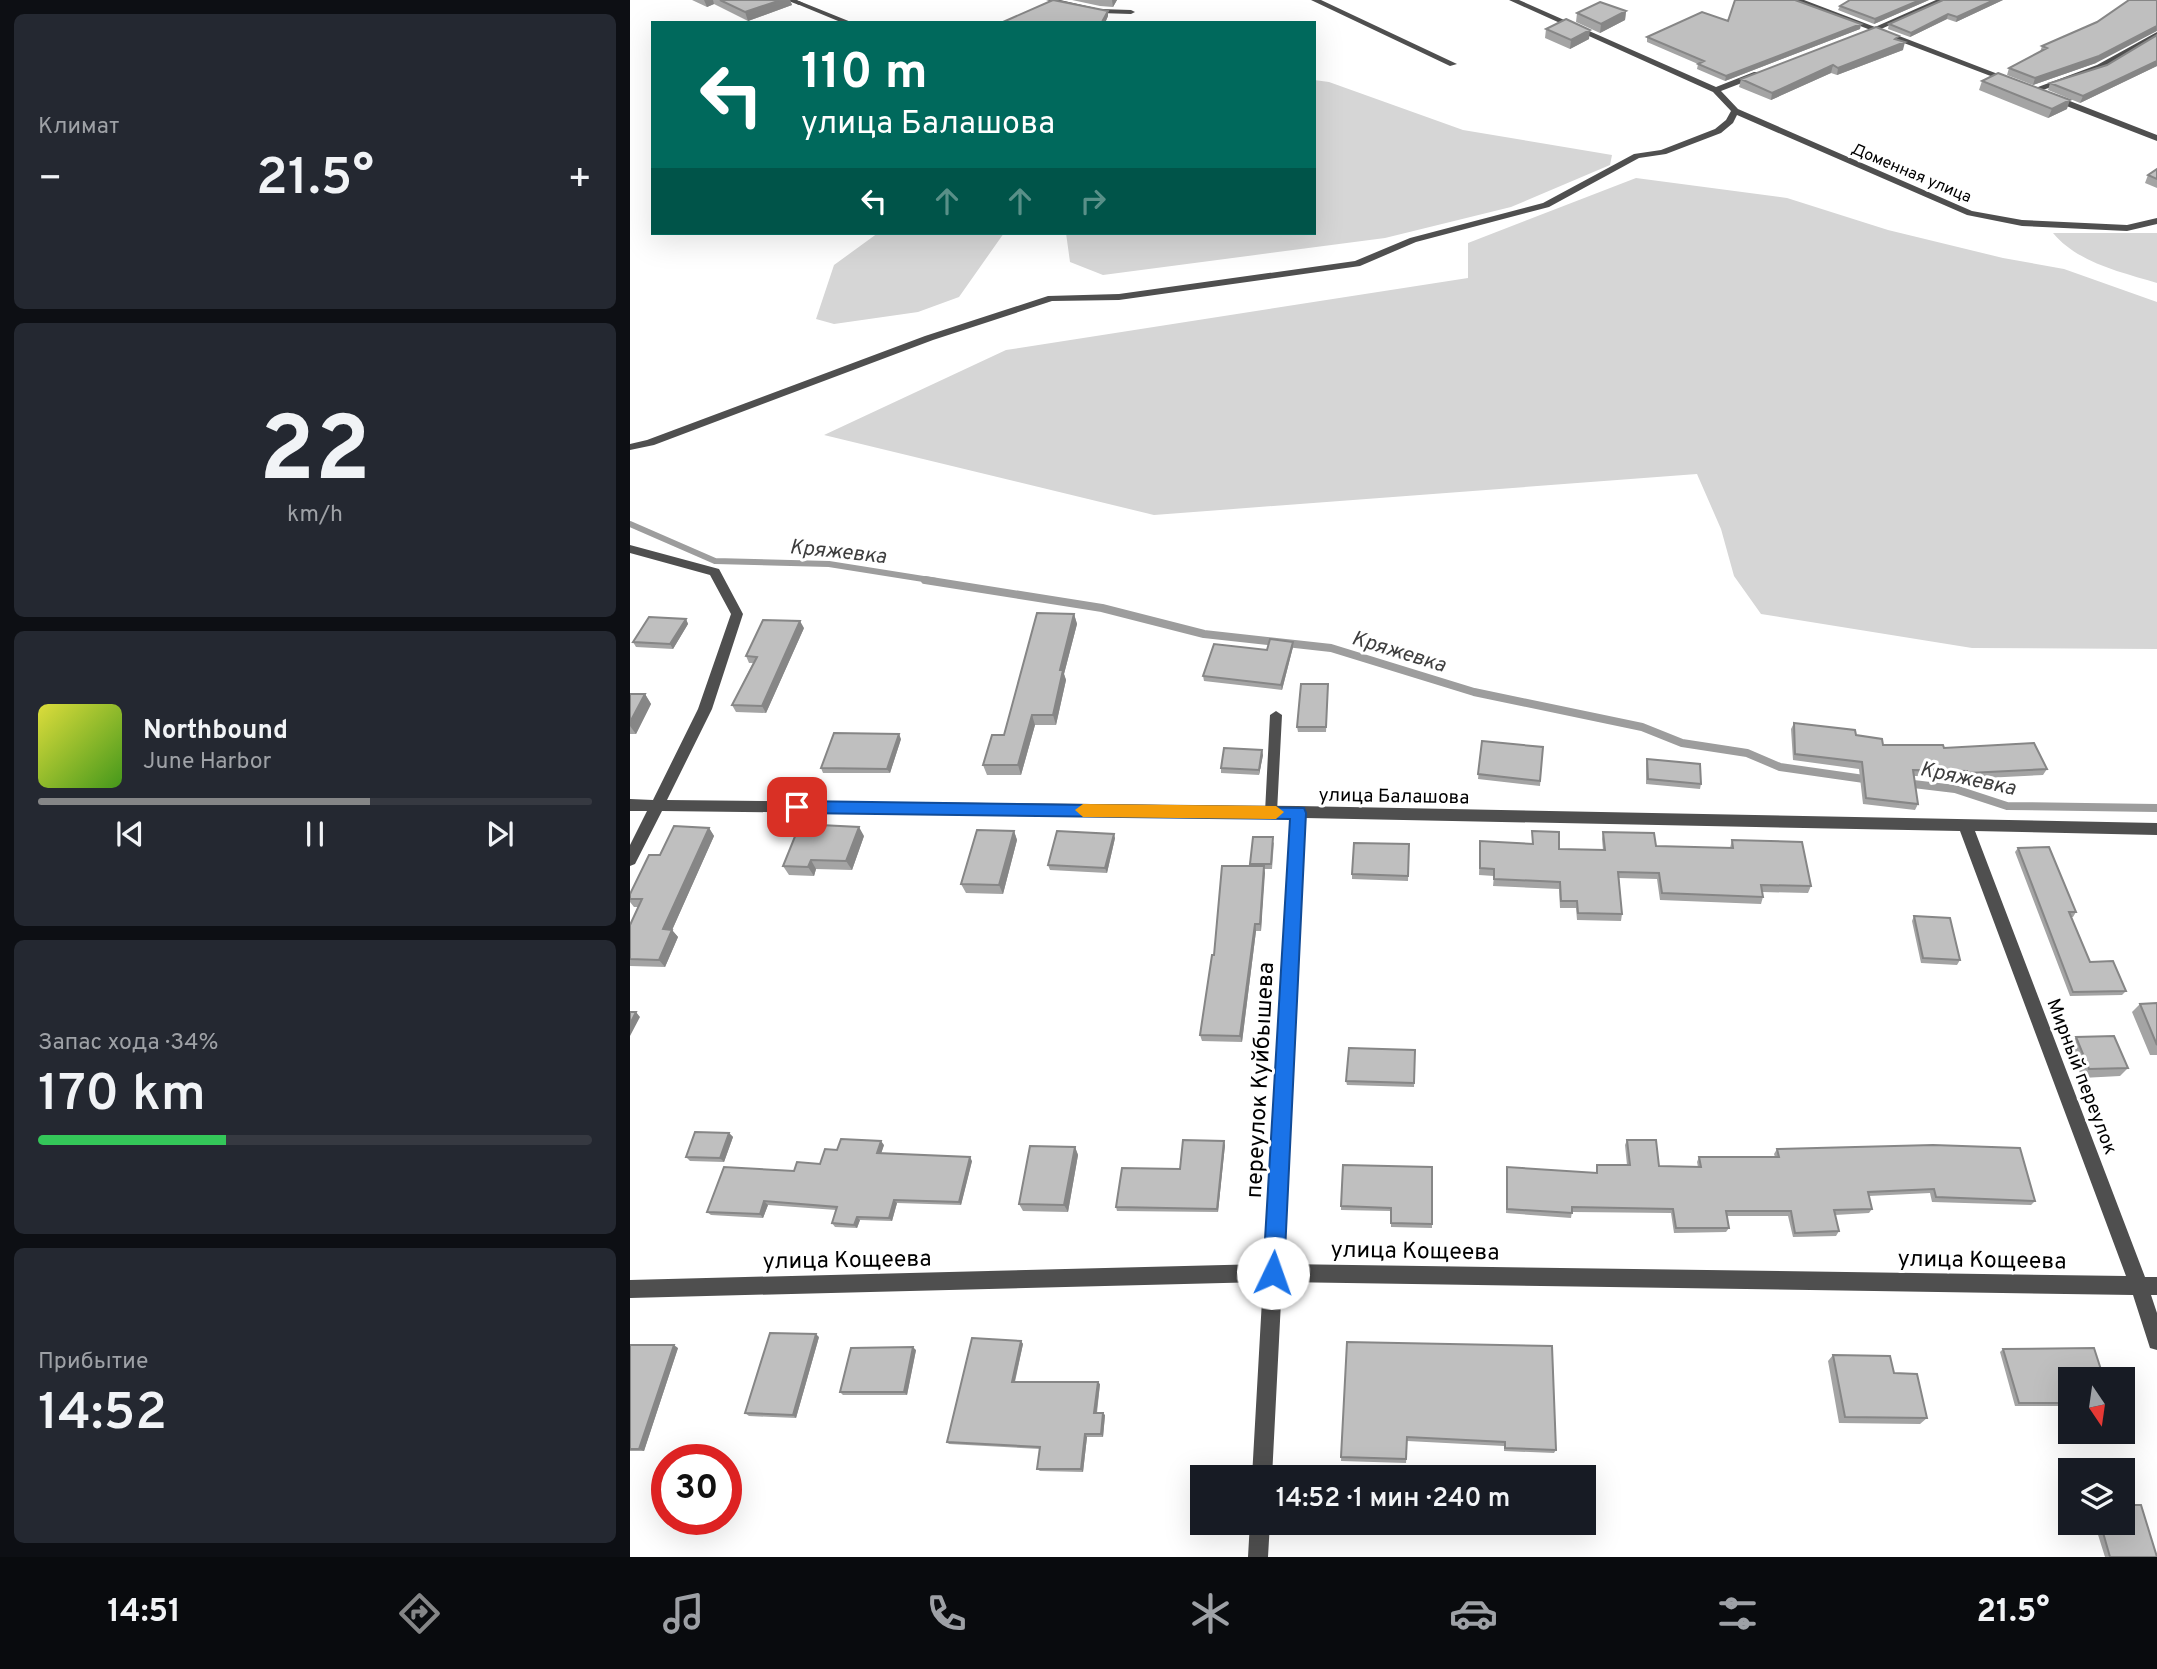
<!DOCTYPE html>
<html lang="ru">
<head>
<meta charset="utf-8">
<style>
  :root { --surface:#171b24; --page:#242831; --text:#f1f3f6; --muted:#9ea1a6; --line:#363941; --accent:#858687 }
  body { margin:0; font-family:Overpass,sans-serif; background:var(--page); color:var(--text); height:100vh; display:flex; flex-direction:column; font-size:26px; white-space:nowrap }
  * { box-sizing:border-box; margin:0 }
  p { font-size:23px; color:var(--muted) }
  .icon { flex:none; width:38px; height:38px; fill:none; stroke:currentColor; stroke-width:2; stroke-linecap:round; stroke-linejoin:round }
  .map { position:relative; flex:1; overflow:hidden }
  .side { display:flex; flex-direction:column; gap:14px; padding:14px; background:#0d0f14; width:630px }
  .side>* { flex:none }
  .hud { position:absolute; left:21px; top:21px; width:665px; height:214px; border-radius:0px; box-shadow:0 7px 28px #0002; background:#00695c; color:#fff; overflow:hidden }
  .needle { width:46px; rotate:167deg }
  .tools { position:absolute; left:1428px; top:1367px; display:grid; gap:14px }
  .tools a { display:grid; place-items:center; width:77px; height:77px; border-radius:0px; background:var(--surface); box-shadow:0 7px 28px #0002; font-size:35px }
  .speed { position:absolute; left:21px; top:1444px; display:flex; gap:14px; font-size:35px; font-weight:700; text-align:center }
  .speed>* { display:grid; place-content:center; width:91px; height:91px; border-radius:50%; background:var(--surface); box-shadow:0 7px 28px #0002; line-height:1 }
  .speed .limit { border:10px solid #d22; background:#fff; color:#111 }
  .pin { position:absolute; display:grid; place-items:center; width:60px; height:60px; color:#fff; margin:-30px; border-radius:14px; box-shadow:0 4px 10px #0006 }
  .me { position:absolute; width:77px; margin:-38px; rotate:3deg; stroke-linejoin:round; filter:drop-shadow(0 0 5px #0008) }
  .turn { display:flex; align-items:center; gap:24px; height:147px; padding:0 35px; font-size:32px }
  .turn .icon { width:91px; height:91px; stroke-width:2.5 }
  .turn b { display:block; font-size:49px; line-height:60px }
  .lanes { display:flex; align-items:center; height:66px; padding:0 35px; background:#0003; justify-content:center; gap:35px; direction:ltr }
  .lanes .off { opacity:.35 }
  .big { font-size:52px; font-weight:600; line-height:1.1 }
  .side .widget { flex:1; display:flex; flex-direction:column; justify-content:center; gap:10px; min-width:0; padding:0 24px; border-radius:10px; background:var(--page) }
  .side .dial { align-items:center; gap:0 }
  .dial b { font-size:91px; line-height:1 }
  .song { display:flex; align-items:center; gap:21px }
  .cover { width:84px; height:84px; border-radius:10px; background:linear-gradient(135deg,hsl(60 70% 55%),hsl(100 70% 35%)) }
  .played { height:7px; border-radius:4px; background:linear-gradient(90deg,var(--accent) 60%,var(--line) 60%) }
  .keys { display:flex; justify-content:space-around; direction:ltr }
  .heat { display:flex; justify-content:space-between; align-items:center; font-size:38px; direction:ltr }
  .charge { height:10px; border-radius:5px; background:linear-gradient(90deg,#34c759 34%,var(--line) 0) }
  .trip { position:absolute; left:560px; top:1465px; width:406px; height:70px; border-radius:0px; background:var(--surface); box-shadow:0 7px 28px #0002; font-weight:600; line-height:70px; text-align:center }
  .dock { display:flex; height:112px; justify-content:space-around; align-items:center; background:#090b0e; color:var(--muted) }
  .dock .icon { width:49px; height:49px }
  .dock .active { color:var(--accent) }
  .dock b { font-size:32px; color:var(--text) }
  main { display:flex; flex:1; min-height:0 }
  .map>svg:first-child { display:block }
  .green { fill:#d6d6d6 }
  .lines { fill:none; stroke-linecap:round; stroke-linejoin:round }
  .stream-far1 { stroke:#9d9d9d; stroke-width:6 }
  .stream { stroke:#9d9d9d; stroke-width:8 }
  .service { fill:#4f4f4f; fill-rule:evenodd }
  .minor { fill:#4f4f4f; fill-rule:evenodd }
  .wall { fill:#a4a4a4 }
  .shaded-wall { fill:#868686 }
  .building { fill:#bfbfbf; stroke:#868686; stroke-width:2 }
  .route { fill:#1a73e8; stroke:#114b97; stroke-width:2 }
  .slow { fill:#f59e0b }
  .labels { text-anchor:middle; stroke-width:6; stroke-linejoin:round; paint-order:stroke }
  .far-street-label { font-size:16px; fill:#000; stroke:#fff }
  .street-label { font-size:19px; fill:#000; stroke:#fff }
  .water-label { font-size:21px; font-style:italic; fill:#3e3e3e; stroke:#fff }
  .near-street-label { font-size:23px; fill:#000; stroke:#fff }
</style>
</head>
<body>
<main>
<section class="side">
<div class="widget"><p>Климат</p>
<div class="heat"><a>−</a><b class="big">21.5°</b><a>+</a></div>
</div>
<div class="widget dial"><b>22</b><p>km/h</p></div>
<div class="widget">
<div class="song"><i class="cover"></i><div><b>Northbound</b><p>June Harbor</p></div></div>
<div class="played"></div>
<div class="keys"><svg class="icon" aria-label="previous" viewBox="0 0 24 24"><path d="M18 5L8 12l10 7zM5 5v14"/></svg><svg class="icon" aria-label="pause" viewBox="0 0 24 24"><path d="M8 5v14M16 5v14"/></svg><svg class="icon" aria-label="next" viewBox="0 0 24 24"><path d="M6 5l10 7-10 7zM19 5v14"/></svg></div>
</div>
<div class="widget"><p>Запас хода · 34%</p><b class="big">170 km</b><div class="charge"></div></div>
<div class="widget"><p>Прибытие</p><b class="big">14:52</b></div>
</section>
<div class="map">
<svg width="1527" height="1557" viewBox="0 0 1527 1557">
  <rect width="100%" height="100%" fill="#fff"/>
  <!-- green -->
  <path class="green" d="M684,80L699,82L833,130L982,155L980,165L881,207L755,238L473,275L440,262L436,233H684Z
    M1006,178L1157,198L1258,230L1373,258L1434,269L1527,302V649L1342,648L1131,614L1104,576L1091,529L1067,474L524,515L194,435L376,350L838,278V243Z
    M248,233H374L329,297L288,312L204,324L186,319L204,265Z
    M1423,233H1527V283C1491,272 1448,263 1423,233Z"/>
  <g class="lines">
    <!-- stream-far1 -->
    <path class="stream-far1" d="M0,524L85,561L199,564L306,581"/>
    <!-- stream -->
    <path class="stream" d="M295,580L472,608L574,634L701,648L844,692L1012,727L1052,743L1117,753L1150,767L1241,780
      M1275,783L1325,789L1377,806L1527,808"/>
    <!-- service -->
    <path class="service" d="M169,1L221,22L222,23H213L167,4L166,3Z
      M646,711L652,715L647,812L645,816H637L635,812L640,715Z"/>
    <!-- minor -->
    <path class="minor" d="M156,0H167L173,3L169,5Z
      M416,0H430L470,9L501,10L505,12L501,14L470,13Z
      M681,0H691L827,64L820,66Z
      M879,0H889L1086,87L1124,72H1130V76L1091,91L1108,109L1342,211L1392,220L1497,225L1527,218V224L1497,231L1392,226L1337,215L1107,115L1103,123L1091,133L1036,154L1009,158L919,207L786,242L730,266L489,300L422,301L303,340L24,445L0,450V444L17,440L295,336L418,296L489,294L725,261L780,238L913,203L1004,154L1031,150L1085,129L1096,120L1101,111L1083,92Z
      M1163,0H1174L1245,27L1306,0H1316L1251,29L1386,81L1379,83L1245,32L1238,33V29Z
      M1527,32V37L1473,69L1407,92L1400,90L1467,65Z
      M1421,96H1427L1527,135V141L1421,100Z
      M0,545L89,569L113,614L82,709L37,800L668,806L1527,823V835L1345,831L1515,1277H1527V1295H1521L1527,1313V1350L1520,1348L1503,1295L652,1282L642,1477H622L633,1282L0,1298V1280L634,1264L661,818L32,811L5,864L0,866V845L17,811H0V799L23,800L68,709L101,614L80,575L0,553ZM675,818L1330,831L1496,1276L653,1264Z
      M620,1522H640L638,1557H618Z"/>
  </g>
  <!-- wall -->
  <path class="wall" d="M62,0H160L162,5L118,21L84,4L77,7Z
    M442,0H487L483,7L470,6Z
    M1299,0L1244,24L1208,10L1210,6Z
    M1313,0H1373L1326,22L1317,19L1280,37L1258,29L1259,24Z
    M996,11L995,20L970,33L946,22L947,13Z
    M478,16L475,23H374L373,22Z
    M1098,21L1231,24L1230,29L1095,81L1067,69L1068,64L1017,42V37Z
    M1467,22L1466,63L1403,85L1377,75L1379,68L1410,52L1412,46Z
    M916,29L959,39L940,49L915,38Z
    M1527,35V66L1450,103L1418,90L1420,83L1477,65Z
    M1268,40L1273,50L1207,75L1201,73L1141,100L1109,87L1111,79Z
    M1352,81L1437,109L1418,118L1349,90Z
    M1527,169V188L1515,183L1518,175Z
    M444,614L447,624L434,674L436,680L426,725H405L391,775H357L353,765L374,735Z
    M56,619L58,624L43,649L6,647L3,642Z
    M174,628L136,713L106,712L102,705L123,663H119L116,656Z
    M663,642V647L652,690L574,681L573,676L637,650Z
    M698,684L696,732H668L667,727Z
    M0,694H15L21,704L6,734H0Z
    M1164,723L1226,735L1253,745L1314,748L1417,769L1413,775L1335,779L1334,777L1284,776L1288,804L1285,810L1233,804L1229,769L1163,760L1161,729Z
    M271,739L260,773H193L191,768Z
    M852,741L913,747L910,786L848,779Z
    M633,755L629,775L591,773V768Z
    M1017,759L1071,784L1070,789L1016,784V764Z
    M79,828L84,836L42,930L48,937L35,967L0,966V925L9,907H4L0,902V894L30,855Z
    M384,831L387,840L373,894L336,893L331,884Z
    M902,831L929,849L973,850L972,839L973,832L1026,846L1100,848L1102,840L1181,886L1178,893L1133,892V897L1131,904L1030,900L1027,879L989,878L992,914L991,921L947,920L946,908H930L929,889L863,886L864,876L849,875L850,848L902,843Z
    M234,836L222,870L186,869L184,876L159,875L153,866Z
    M485,838L477,873L420,870L418,865Z
    M644,842L642,869H634L631,931H626L612,1042L572,1041L570,1035L584,955L621,866L620,864Z
    M779,844L778,881L722,879V874Z
    M1388,848L1446,912L1443,917H1441L1460,962L1496,991L1492,995L1440,996L1385,852Z
    M1284,916L1330,960L1327,965L1291,963L1282,921Z
    M1527,1003V1055H1520L1502,1012L1510,1004Z
    M1446,1037L1498,1068L1490,1076L1452,1078L1439,1046Z
    M785,1050L784,1087L717,1085L716,1081Z
    M99,1133L103,1137L94,1162L60,1161L56,1157Z
    M997,1140L1029,1166L1068,1167L1067,1162L1069,1157H1145L1144,1154L1147,1149L1405,1201L1401,1205L1302,1202L1300,1193L1239,1196L1242,1209L1239,1213L1205,1215L1209,1231L1206,1236L1163,1237L1158,1216H1097L1099,1228L1096,1232L1044,1233L1041,1213L942,1212L941,1218L876,1213L877,1167L966,1173L967,1165H997L995,1145Z
    M254,1145L251,1153L342,1161L331,1205L267,1203L262,1221L230,1220L227,1228L205,1227L202,1223L206,1210L138,1205L133,1218L81,1215L77,1212L164,1171L190,1164L207,1150Z
    M595,1145L588,1212L487,1211L486,1207L550,1169Z
    M445,1147L448,1155L438,1212L393,1211L389,1204Z
    M802,1167V1228L761,1227V1211L711,1210V1206Z
    M189,1337L166,1418L119,1416L115,1413Z
    M391,1341L393,1344L385,1382L470,1384L467,1413L475,1415L473,1437H457L453,1472L410,1471L407,1469L410,1449L319,1444L317,1442Z
    M717,1342L926,1450L924,1453L874,1451V1446L777,1441L776,1463L711,1461Z
    M0,1345L48,1348L14,1451H0Z
    M1373,1349L1440,1379V1406H1385L1370,1352Z
    M286,1350L277,1395H213L210,1392Z
    M1203,1355L1264,1373L1297,1418L1290,1424L1209,1423L1198,1361Z
    M1464,1522H1493L1527,1557H1475Z"/>
  <!-- shaded-wall -->
  <path class="shaded-wall" d="M74,0H83L84,4L77,7Z
    M151,0H160L162,5L118,21L115,12Z
    M482,0H487L483,7Z
    M1290,0H1299L1244,24L1245,19Z
    M1364,0H1373L1326,22L1327,17Z
    M478,11V16L475,23H472Z
    M996,11L995,20L970,33L971,24Z
    M1318,14L1317,19L1280,37L1281,33Z
    M1231,24L1230,29L1095,81L1096,76Z
    M1527,26V31L1466,63L1403,85L1405,78Z
    M960,30L959,39L940,49L941,40Z
    M1275,42L1273,50L1207,75L1208,68Z
    M1527,61V66L1450,103L1453,96Z
    M1203,65L1201,73L1141,100L1142,93Z
    M1440,100L1437,109L1418,118L1422,109Z
    M444,614L447,624L434,674L436,680L426,725L423,715L430,670Z
    M56,619L58,624L43,649L40,644Z
    M170,621L174,628L136,713L132,706Z
    M663,642V647L652,690L651,685Z
    M15,694L21,704L6,734L0,726V722Z
    M402,715L405,725L391,775L388,765Z
    M269,734L271,739L260,773L257,769Z
    M632,750L633,755L629,775V770Z
    M229,827L234,836L222,870L216,861Z
    M79,828L84,836L39,937L33,929Z
    M384,831L387,840L373,894L369,885Z
    M484,834L485,838L477,873L475,868Z
    M181,860L186,869L184,876L178,867Z
    M634,866L635,873L631,931L630,924Z
    M625,924L626,931L612,1042L610,1036Z
    M42,930L48,937L35,967L29,960Z
    M6,1012L10,1017L0,1036V1024Z
    M99,1133L103,1137L94,1162L90,1158Z
    M251,1141L254,1145L250,1157L247,1153Z
    M594,1141L595,1145L588,1212L587,1209Z
    M445,1147L448,1155L438,1212L434,1205Z
    M340,1157L342,1161L331,1205L329,1202Z
    M264,1200L267,1203L262,1221L259,1218Z
    M134,1201L138,1205L133,1218L130,1214Z
    M227,1217L230,1220L227,1228L224,1225Z
    M186,1334L189,1337L166,1418L163,1415Z
    M391,1341L393,1344L384,1384L382,1382Z
    M44,1345L48,1348L14,1451L9,1449Z
    M283,1347L286,1350L277,1395L274,1392Z
    M468,1382L470,1384L466,1416L464,1413Z
    M473,1413L475,1415L473,1437L471,1434Z
    M455,1434L457,1437L453,1472L451,1469Z"/>
  <!-- building -->
  <path class="building" d="M90,0H151L115,12Z
    M423,0L478,11L472,22H373Z
    M1105,0H1165L1231,24L1096,76L1068,64L1074,61L1017,37L1072,12L1098,21Z
    M1220,0H1290L1245,19L1210,6Z
    M1313,0H1364L1327,17L1318,14L1281,33L1259,24Z
    M1499,0H1527V26L1469,56L1405,78L1379,68L1417,48L1412,46L1467,22Z
    M970,2L996,11L971,24L947,13Z
    M936,19L960,30L941,40L916,29Z
    M1246,27L1269,36L1265,39L1275,42L1208,68L1203,65L1142,93L1111,79Z
    M1527,35V61L1453,96L1420,83L1477,65Z
    M1368,73L1440,100L1422,109L1352,81Z
    M1527,169V179L1518,175Z
    M407,613L444,614L430,670H433L423,715H402L388,765H353L362,735H374Z
    M19,617L56,619L40,644L3,642Z
    M133,620L170,621L132,706L102,705L127,657L116,656Z
    M640,639L663,642L651,685L573,676L584,644L637,650Z
    M671,684H698L696,727H667Z
    M0,694H15L0,722Z
    M1164,723L1225,730L1226,735L1252,739L1253,745H1313L1314,748L1404,743L1417,769L1338,773L1337,771L1283,770L1288,804L1236,798L1232,762L1165,754Z
    M204,733L269,734L257,769L191,768Z
    M852,741L913,747L910,781L848,774Z
    M594,748L632,750L629,770L591,768Z
    M1017,759L1070,764L1071,784L1018,779Z
    M170,824L229,827L216,861L181,860L178,867L153,866Z
    M44,826L79,828L33,929L42,930L29,960L0,959V925L12,899H0V894L19,855H30Z
    M347,830L384,831L369,885L331,884Z
    M427,831L484,834L475,868L418,865Z
    M902,831L929,832V849L975,850L973,832L1024,833L1026,846L1103,848L1102,840L1172,842L1181,886L1131,885L1133,897L1032,893L1029,873L988,872L992,914L948,913L947,901H931L930,882L864,879V869L850,868V841L903,844Z
    M623,837H643L641,864H620Z
    M724,843L779,844L778,876L722,874Z
    M1419,847L1446,912H1439L1460,962L1483,961L1496,991L1443,992L1388,848Z
    M592,866H634L630,924H625L610,1036L570,1035L582,955H584Z
    M1284,916L1320,918L1330,960L1293,958Z
    M1527,1003V1045L1510,1004Z
    M0,1012H6L0,1024Z
    M1484,1036L1498,1068L1459,1069L1446,1037Z
    M719,1048L785,1050L784,1083L716,1081Z
    M65,1132L99,1133L90,1158L56,1157Z
    M211,1139L251,1141L247,1153L340,1157L329,1202L264,1200L259,1218L227,1217L224,1225L202,1223L207,1207L134,1201L130,1214L77,1212L94,1167L164,1171L167,1162L190,1164L195,1149L207,1150Z
    M553,1140L594,1141L587,1209L486,1207L492,1168L550,1169Z
    M997,1140H1026L1029,1166L1071,1167L1069,1157H1149L1147,1149L1303,1145L1390,1148L1405,1201L1306,1197L1304,1189L1238,1192L1242,1209L1204,1210L1209,1231L1165,1233L1161,1211H1096L1099,1228H1046L1043,1209L942,1207V1213L877,1209V1167L967,1173V1165H1000Z
    M400,1146L445,1147L434,1205L389,1204Z
    M713,1165L802,1167V1224L761,1223V1208L711,1206Z
    M140,1333L186,1334L163,1415L115,1413Z
    M342,1338L391,1341L382,1382H468L464,1413H473L471,1434H455L451,1469H407L410,1447L317,1442Z
    M717,1342L922,1346L926,1450L875,1448V1442L777,1437L776,1459L711,1457Z
    M0,1345H44L9,1449H0Z
    M283,1347L274,1392H210L221,1348Z
    M1464,1348L1474,1379H1440V1403H1389L1373,1349Z
    M1203,1355L1260,1356L1264,1373L1287,1374L1297,1418L1215,1417Z
    M1493,1505H1511L1527,1557H1480L1470,1522H1493Z"/>
  <!-- route -->
  <path class="route" d="M167,801L674,808L676,813L654,1273L650,1280L643,1283L636,1280L633,1273L660,819L167,813L159,807Z"/>
  <!-- slow -->
  <path class="slow" d="M453,804L646,806L654,812L646,819L453,817L445,810Z"/>
  <g class="labels">
    <!-- far-street labels -->
    <g class="far-street-label">
      <text transform="translate(1282 172) rotate(23)" y="6">Доменная улица</text>
    </g>
    <!-- street labels -->
    <g class="street-label">
      <text transform="translate(764 795) rotate(1)" y="7">улица Балашова</text>
      <text transform="translate(1453 1076) rotate(69)" y="7">Мирный переулок</text>
    </g>
    <!-- water labels -->
    <g class="water-label">
      <text transform="translate(208 551) rotate(6)" y="7">Кряжевка</text>
      <text transform="translate(769 651) rotate(17)" y="7">Кряжевка</text>
      <text transform="translate(1338 778) rotate(12)" y="7">Кряжевка</text>
    </g>
    <!-- near-street labels -->
    <g class="near-street-label">
      <text transform="translate(629 1080) rotate(-87)" y="8">переулок Куйбышева</text>
      <text transform="translate(785 1250) rotate(1)" y="8">улица Кощеева</text>
      <text transform="translate(217 1259) rotate(-1)" y="8">улица Кощеева</text>
      <text transform="translate(1352 1259) rotate(1)" y="8">улица Кощеева</text>
    </g>
  </g>
</svg>
<div class="tools">
<a><svg class="needle" viewBox="-14 -14 28 28"><path d="M0-13l5 13h-10z" fill="#e53935"/><path d="M0 13l5-13h-10z" fill="#9ea1a6"/></svg></a>
<a><svg class="icon" aria-label="layers" viewBox="0 0 24 24"><path d="M12 4l9 5-9 5-9-5zM3 14l9 5 9-5"/></svg></a>
</div>
<div class="speed"><div class="limit">30</div></div>
<div class="pin" style="left:167px;top:807px;background:#d93025"><svg class="icon" aria-label="arrive" viewBox="0 0 24 24"><path d="M6 21V4h12l-3 4 3 4H6"/></svg></div>
<svg class="me" style="left:643px;top:1273px" viewBox="-20 -20 40 40"><circle r="19" fill="#fff"/><path d="M0-13L10 11 0 6-10 11z" fill="#1a73e8"/></svg>
<div class="trip">14:52 · 1 мин · 240 m</div>
<div class="hud">
<div class="turn"><svg class="icon" aria-label="left" viewBox="0 0 24 24"><path d="M17 20v-9H6M10 6l-5 5 5 5"/></svg><div><b>110 m</b>улица Балашова</div></div>
<div class="lanes"><svg class="icon" aria-label="left" viewBox="0 0 24 24"><path d="M17 20v-9H6M10 6l-5 5 5 5"/></svg><svg class="icon off" aria-label="ahead" viewBox="0 0 24 24"><path d="M12 20V5M6 11l6-6 6 6"/></svg><svg class="icon off" aria-label="ahead" viewBox="0 0 24 24"><path d="M12 20V5M6 11l6-6 6 6"/></svg><svg class="icon off" aria-label="right" viewBox="0 0 24 24"><path d="M7 20v-9h11M14 6l5 5-5 5"/></svg></div>
</div>
</div>
</main>
<nav class="dock">
<b>14:51</b>
<svg class="icon active" aria-label="directions" viewBox="0 0 24 24"><path d="M12 3l9 9-9 9-9-9zM9 14v-3h6M13 9l2 2-2 2"/></svg>
<svg class="icon" aria-label="music" viewBox="0 0 24 24"><path d="M9 18V5l10-2v13"/><circle cx="6" cy="18" r="3"/><circle cx="16" cy="16" r="3"/></svg>
<svg class="icon" aria-label="phone" viewBox="0 0 24 24"><path d="M5 4h4l2 5-3 2q2 4 5 5l2-3 5 2v4C11 20 4 13 5 4z"/></svg>
<svg class="icon" aria-label="climate" viewBox="0 0 24 24"><path d="M12 3v18M4 7l16 10M4 17L20 7"/></svg>
<svg class="icon" aria-label="car" viewBox="0 0 24 24"><path d="M5 17H2v-5l4-1 3-4h7l3 4 3 1v5h-3M9 17h6M6 11h13"/><circle cx="7" cy="17" r="2"/><circle cx="17" cy="17" r="2"/></svg>
<svg class="icon" aria-label="filters" viewBox="0 0 24 24"><path d="M4 7h16M4 17h16"/><circle cx="9" cy="7" r="2"/><circle cx="15" cy="17" r="2"/></svg>
<b>21.5°</b>
</nav>
</body>
</html>
